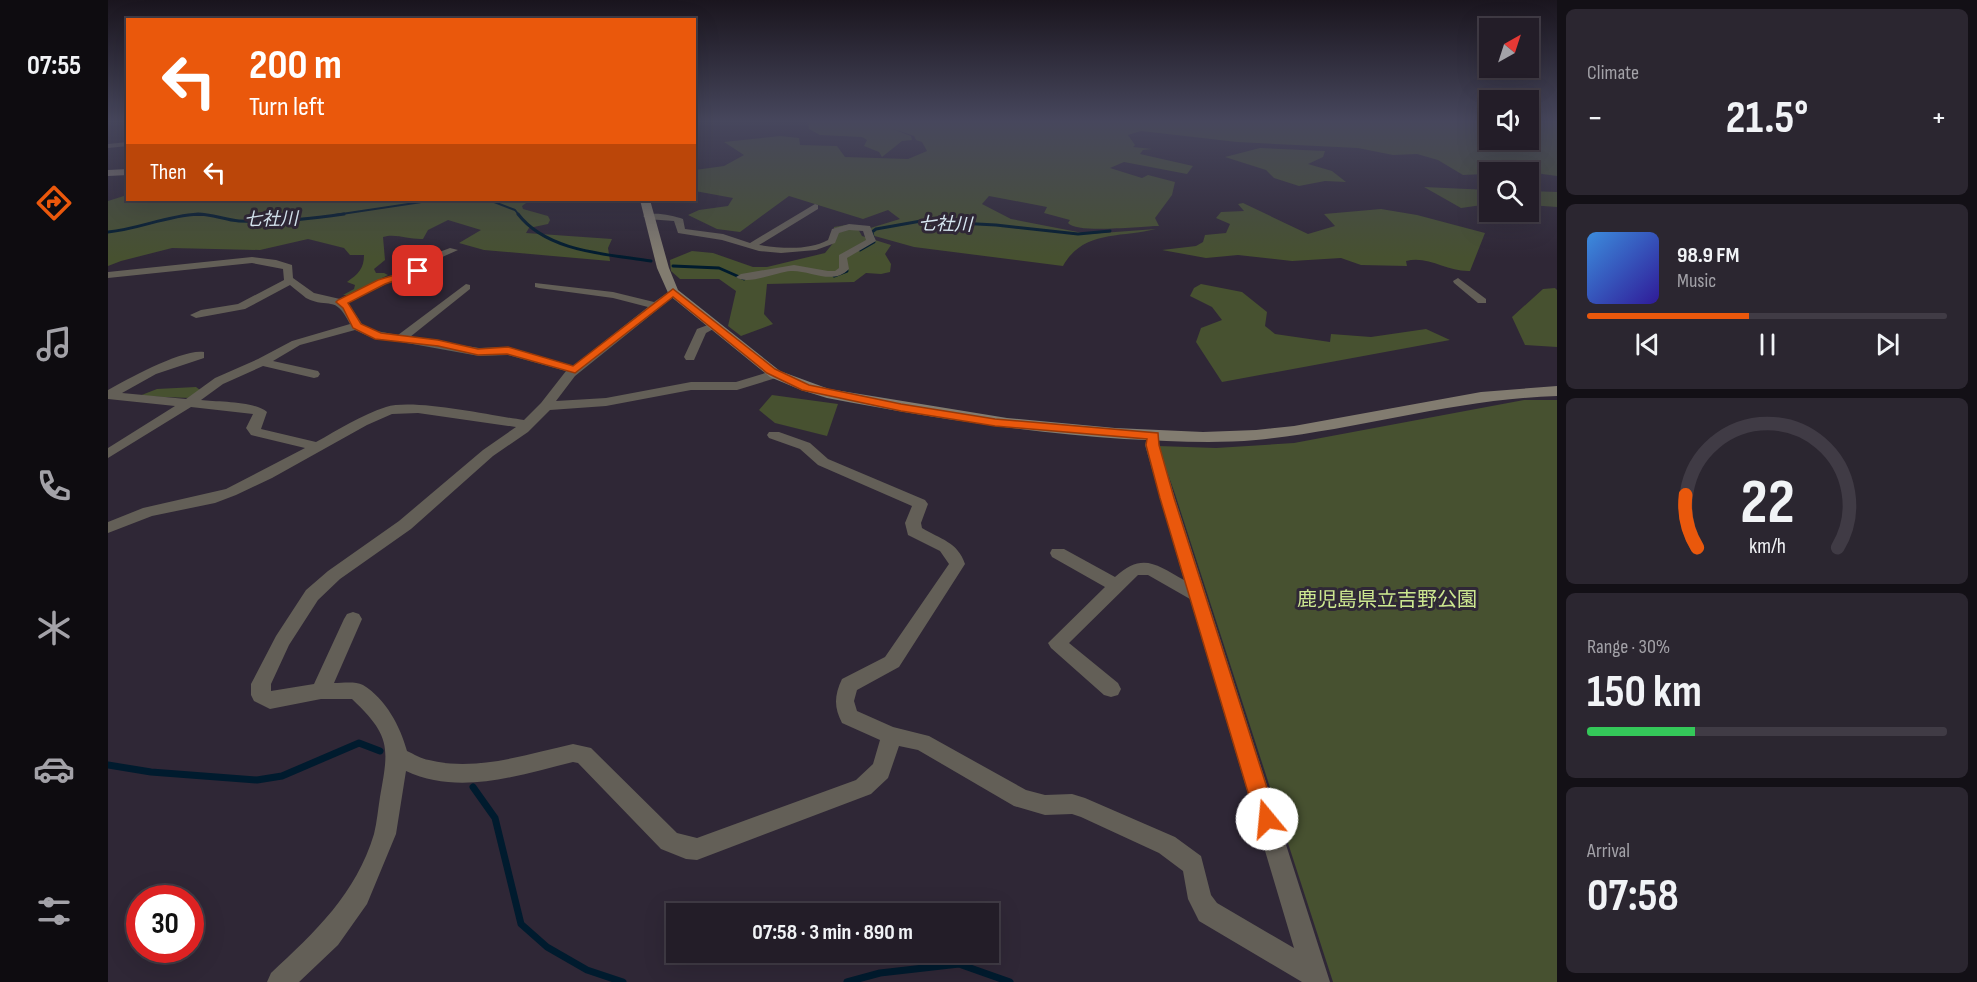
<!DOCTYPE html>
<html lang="en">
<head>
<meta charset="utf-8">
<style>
  :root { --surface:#231d28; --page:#2b2630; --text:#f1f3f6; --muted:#a3a2a8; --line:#403b45; --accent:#ea580c }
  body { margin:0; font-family:"Sofia Sans Condensed","Noto Sans JP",sans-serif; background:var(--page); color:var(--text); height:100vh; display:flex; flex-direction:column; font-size:22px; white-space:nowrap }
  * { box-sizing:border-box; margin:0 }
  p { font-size:20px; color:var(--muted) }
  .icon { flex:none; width:33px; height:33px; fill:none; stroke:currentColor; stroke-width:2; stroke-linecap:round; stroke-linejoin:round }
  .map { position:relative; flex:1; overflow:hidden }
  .details { display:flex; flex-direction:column; gap:9px; padding:9px; background:#131016; width:420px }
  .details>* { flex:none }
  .banner { position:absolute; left:18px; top:18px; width:570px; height:183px; border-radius:0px; box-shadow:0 6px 24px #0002,0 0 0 2px var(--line); background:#ea580c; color:#fff; overflow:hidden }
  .needle { width:39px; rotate:39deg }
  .buttons { position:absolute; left:1371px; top:18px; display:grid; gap:12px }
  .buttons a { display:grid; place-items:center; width:60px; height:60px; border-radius:0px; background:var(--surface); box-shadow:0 6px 24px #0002,0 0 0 2px var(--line); font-size:30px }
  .speed { position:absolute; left:18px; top:885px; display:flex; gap:12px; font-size:30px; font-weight:700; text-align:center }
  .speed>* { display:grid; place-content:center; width:78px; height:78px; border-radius:50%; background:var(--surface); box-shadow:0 6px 24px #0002,0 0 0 2px var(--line); line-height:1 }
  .speed .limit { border:9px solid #d22; background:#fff; color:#111 }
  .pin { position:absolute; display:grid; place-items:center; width:51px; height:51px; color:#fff; margin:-26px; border-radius:12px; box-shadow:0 3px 9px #0006 }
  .me { position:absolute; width:66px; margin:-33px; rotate:343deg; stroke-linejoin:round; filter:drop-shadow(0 0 4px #0008) }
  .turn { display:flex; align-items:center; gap:21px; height:126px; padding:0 24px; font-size:27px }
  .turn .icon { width:78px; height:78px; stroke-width:2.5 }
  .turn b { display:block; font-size:42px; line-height:51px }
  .then { display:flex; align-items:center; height:57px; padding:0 24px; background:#0003; gap:12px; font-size:22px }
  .big { font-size:45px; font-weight:700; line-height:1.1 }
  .details .card { flex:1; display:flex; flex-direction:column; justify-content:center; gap:9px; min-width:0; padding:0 21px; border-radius:9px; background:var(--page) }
  .details .dial { align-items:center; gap:0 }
  .dial svg { height:156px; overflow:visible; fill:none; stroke:var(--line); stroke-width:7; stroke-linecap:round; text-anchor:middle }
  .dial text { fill:var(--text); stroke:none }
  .song { display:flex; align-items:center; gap:18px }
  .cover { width:72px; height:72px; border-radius:9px; background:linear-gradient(135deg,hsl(210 70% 55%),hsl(250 70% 35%)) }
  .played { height:6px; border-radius:3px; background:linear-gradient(90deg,var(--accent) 45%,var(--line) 45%) }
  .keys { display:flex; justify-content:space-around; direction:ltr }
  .heat { display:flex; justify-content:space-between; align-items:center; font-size:33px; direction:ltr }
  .charge { height:9px; border-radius:4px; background:linear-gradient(90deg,#34c759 30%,var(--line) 0) }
  .trip { position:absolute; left:558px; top:903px; width:333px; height:60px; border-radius:0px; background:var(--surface); box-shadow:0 6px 24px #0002,0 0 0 2px var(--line); font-weight:700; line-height:60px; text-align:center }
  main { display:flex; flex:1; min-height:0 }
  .dock { display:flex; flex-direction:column; width:108px; justify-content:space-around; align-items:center; background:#0e0c10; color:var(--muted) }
  .dock .icon { width:42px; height:42px }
  .dock .selected { color:var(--accent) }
  .dock b { font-size:27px; color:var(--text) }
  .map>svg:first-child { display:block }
  .green { fill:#475130 }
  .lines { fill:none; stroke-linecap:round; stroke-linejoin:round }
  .stream-far2 { stroke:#001b2e; stroke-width:2 }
  .stream-far1 { stroke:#001b2e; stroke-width:3 }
  .stream { stroke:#001b2e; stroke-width:7 }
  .street { fill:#635f57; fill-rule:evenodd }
  .secondary { fill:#827c70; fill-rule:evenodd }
  .route { fill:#ea580c; stroke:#983908; stroke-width:1.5 }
  .labels { text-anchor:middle; stroke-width:6; stroke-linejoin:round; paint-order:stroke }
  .far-water-label { font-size:18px; font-style:italic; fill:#d7e7f2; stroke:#2f2736 }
  .park-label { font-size:20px; fill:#cce790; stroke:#2f2736 }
</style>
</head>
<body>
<main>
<nav class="dock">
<b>07:55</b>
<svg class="icon selected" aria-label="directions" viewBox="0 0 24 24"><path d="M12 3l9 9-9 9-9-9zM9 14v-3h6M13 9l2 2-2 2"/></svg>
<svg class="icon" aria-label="music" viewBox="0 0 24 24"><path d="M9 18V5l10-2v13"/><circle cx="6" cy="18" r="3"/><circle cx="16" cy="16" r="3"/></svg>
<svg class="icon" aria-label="phone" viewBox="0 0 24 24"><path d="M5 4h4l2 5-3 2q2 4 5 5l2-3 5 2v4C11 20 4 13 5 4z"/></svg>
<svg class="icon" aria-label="climate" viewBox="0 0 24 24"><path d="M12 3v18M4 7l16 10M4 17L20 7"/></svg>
<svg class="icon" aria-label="car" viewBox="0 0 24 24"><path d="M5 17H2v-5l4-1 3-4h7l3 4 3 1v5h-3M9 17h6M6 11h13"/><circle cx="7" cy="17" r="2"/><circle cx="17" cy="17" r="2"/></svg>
<svg class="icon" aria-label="filters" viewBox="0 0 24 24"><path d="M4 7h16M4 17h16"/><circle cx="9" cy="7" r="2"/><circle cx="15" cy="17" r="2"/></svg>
</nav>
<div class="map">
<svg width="1449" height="982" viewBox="0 0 1449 982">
  <rect width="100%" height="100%" fill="#2f2736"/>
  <!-- green -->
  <path class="green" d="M700,121H1381L1382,140H1420L1421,121H1449V176L1420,172L1355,175L1330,160L1309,154L1285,155L1250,148L1129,142L1033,131L1020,135L1027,145L1025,147L1044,149L1035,150L1032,154L1085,166L1079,174L1016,162L1002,168L1034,178L1040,175L1067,182L1064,195L1047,218L1051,226C1033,226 969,234 960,223L962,220L936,213L939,207L881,196L874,204L903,219L980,234L1048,229C1012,238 975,230 955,266L806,247L763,235L759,229L792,219L780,210L755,219L681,196L632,232L609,229L580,215L591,210L620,206L625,198L587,191V170L616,166L636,155L616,142L672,136L691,138L692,145L729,146L737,157L800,159L819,151L814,142L808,140L806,136L785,129L803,136L804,140L794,141L774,157L771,152L756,146L759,140L754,137L712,135L701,129Z
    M1152,148L1217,151L1215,157L1200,164L1224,171L1238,182L1217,181L1191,186L1166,178L1158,170L1117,157Z
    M1316,187L1381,190V204L1353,208Z
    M1421,191L1449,192V207L1421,205Z
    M19,195L20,200H422L414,206L415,209L440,216L442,220L440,224L421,228L418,233L504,239L500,248L502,261L376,250L351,243L373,230L340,220L320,230L315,239C302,240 288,233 275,237L277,260L266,269L268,273H276L280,275L240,295H235L246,289L247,285L239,282C250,274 256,269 256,255H242L236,248L200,239L152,250L64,248L13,261L0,266V201Z
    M1135,203L1200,234L1227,226L1216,214L1273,209L1309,215L1377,233L1362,271C1339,272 1320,255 1298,261L1299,266L1253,265L1233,258L1184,261L1130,255L1098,258L1054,250L1088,246L1095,242L1097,235L1118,233L1122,224L1108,218L1113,212L1136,211L1130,204Z
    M738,225L749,227L754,236L783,245L777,254L783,264L782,272L773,274L758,273L746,282L659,284L656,314L665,324L633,336L620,326L628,291L611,279H572L563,271L562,260L584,251L605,253L645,267H659L717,253L726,242V227Z
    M1093,284L1134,292L1159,312L1157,326L1167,334L1222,342L1223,334L1263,337L1318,329L1342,340L1114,382L1088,342L1093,328L1114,320L1104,307L1082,296L1086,288Z
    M1447,288L1449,290V347L1417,345L1404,317L1435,289Z
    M88,387L92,390L83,398L31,396L49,389Z
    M664,395L730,404L719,436L667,423L651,410Z
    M1416,400H1449V982H1225L1067,494L1050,446L1108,448L1186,443Z"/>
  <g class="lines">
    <!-- stream-far2 -->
    <path class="stream-far2" d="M381,200L407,210L411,215
      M83,215H98
      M227,215L327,200"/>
    <!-- stream-far1 -->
    <path class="stream-far1" d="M410,214C439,252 499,254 543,261
      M0,232C31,229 57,216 90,214C104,214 117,220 131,221C165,223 202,219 236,214
      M752,250L766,242L764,232L768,229L813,221L888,225L970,234L1002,231
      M565,266L611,268L636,279
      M726,276L739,271L738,264"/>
    <!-- stream -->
    <path class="stream" d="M0,765L43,772L149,780L174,776L251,743L272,751
      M365,787L387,818L413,924L439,947L479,970L515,982
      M739,982L772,973L851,964L902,982"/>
    <!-- street -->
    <path class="street" d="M20,142V146L0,148V144Z
      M707,204L710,205V209L651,245C673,248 700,251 720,240L724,229L741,224L762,226L768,241L739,258L741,269C725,286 702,270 683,271C667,272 640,286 628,277L633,274L686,265L720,271H727L731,268V255L758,240L755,231L741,230L731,233L727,243L708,250L673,253L651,251L614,240L570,233L566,221L539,219L535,216C543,211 565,215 575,219L577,229L615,234L642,243Z
      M342,248L350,250L332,258L318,271L278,284L240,303L254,324L263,330L290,335L358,284L362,285V289L302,337L371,348L400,347L465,366L540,307L505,298L431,288L427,287V283L505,292L546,302L565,289L569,290V294L467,376L448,401L498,398L583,382H628L667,370L673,374L671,377L629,390H583L498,406L442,410L420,432L385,456L303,529L232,579L210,600L181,645L163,684V691L206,684L236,619L239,614L245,612L251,614L254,619L226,683C235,683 247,681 255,685C278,699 292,726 299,751C306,754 313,759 321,760C367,772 420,754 465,744L483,748L569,833L589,838L748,780L765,764L772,740L734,723C726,707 726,696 734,679L777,657L841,564L832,551L800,535L797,523L804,506L710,465L692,449L661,438L659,435L661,432H671L702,443L720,459L817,500L820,504L813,523L814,528C832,539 850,542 857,564L791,667L749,690L746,701L749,711L785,727L821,736L918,790L937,795L964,794L977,798L1067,837L1093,856L1103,895L1109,903L1186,948L1082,599L1040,575H1030L961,643L1010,683L1013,689L1010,695L1003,697L996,695L943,648L940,643L997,587L944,557L942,553L944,549H956L1007,577C1034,552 1048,564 1076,580L1037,445L1040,433H1050L1051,445L1067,498L1222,982H1194L1091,921L1080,899L1075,871L1051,853L973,817L964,814L937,815L906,806L810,750L791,746L780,778L763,794L589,860L578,859L553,849L470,763L465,762C411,775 352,796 298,771L288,834L259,904L230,945L191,982H159L163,973C207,932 248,894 266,834C269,822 270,809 272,797C281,747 283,736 244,699H213L162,709L146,701L143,695V684L168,636L198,590L220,571L291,521L375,450L408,427L310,413L284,414L259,425L164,478L128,495L107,503L44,516L0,533V522L35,508L118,489L197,448L143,435L138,428L145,414L83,407L0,458V448L67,406L0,399V390C19,379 76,348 96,352V358L48,374L14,393L78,399L107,378L150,359L184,341L242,324C226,293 222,310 198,298C193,294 187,289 182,285L137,309L88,318L82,315L93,310L130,304L176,280L175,269L144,263L0,278V272L144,257L168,260L184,265L185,278L206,293L232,299L270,280L310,267L326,254ZM247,330L260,336L371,356L400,355L458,371L433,403L416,420C384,416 306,398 278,407C253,415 230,430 208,442L153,429L159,412C147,401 109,402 93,400L115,384L155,366L206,378L210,377L212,374L210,371L165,361L192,345Z
      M1350,278L1378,299V303H1370L1346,283L1345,281Z
      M605,323L611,326L598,333L586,360H578L576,357L589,329Z"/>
    <!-- secondary -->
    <path class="secondary" d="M20,169V175L0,176V170Z
      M532,200H542L561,268L570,290L672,371L721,389L899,418L1007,428L1095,432L1148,430L1186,426L1373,392L1449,386V396C1346,399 1250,430 1148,440C1104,444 1060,441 1016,439C916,432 817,417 719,398L693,390L662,377L561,295L549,268Z"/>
  </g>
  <!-- sky -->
  <linearGradient id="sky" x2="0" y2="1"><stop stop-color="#1a151e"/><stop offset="0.47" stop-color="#47475d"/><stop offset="1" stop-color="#47475d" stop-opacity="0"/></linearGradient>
  <rect width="1449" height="258" fill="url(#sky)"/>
  <!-- route -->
  <path class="route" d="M307,269L314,271L277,284L240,303L253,324L273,333L330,340L370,349L400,347L465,366L565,289L667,369L701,385L793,404L887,419L1050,433L1051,445L1066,498L1169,819L1166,826L1159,829L1151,826L1148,819L1052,498L1038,445L1039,439L887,426L793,411L694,390L659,373L565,297L467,373L399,354L370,355L330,346L267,339L245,328L235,308L228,302L230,300L270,280Z"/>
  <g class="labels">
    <!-- far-water labels -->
    <g class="far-water-label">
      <text transform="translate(163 219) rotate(-1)" y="6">七社川</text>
      <text transform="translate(837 224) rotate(1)" y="6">七社川</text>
    </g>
    <!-- park labels -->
    <g class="park-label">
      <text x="1279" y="606">鹿児島県立吉野公園</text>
    </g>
  </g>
</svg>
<div class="buttons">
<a><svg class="needle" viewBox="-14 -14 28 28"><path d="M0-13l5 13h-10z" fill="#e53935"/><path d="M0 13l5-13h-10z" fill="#a3a2a8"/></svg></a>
<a><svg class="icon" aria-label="sound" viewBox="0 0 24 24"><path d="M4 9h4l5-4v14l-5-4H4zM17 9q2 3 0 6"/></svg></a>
<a><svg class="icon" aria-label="search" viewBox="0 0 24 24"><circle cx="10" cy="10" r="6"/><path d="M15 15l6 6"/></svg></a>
</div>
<div class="speed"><div class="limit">30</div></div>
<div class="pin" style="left:310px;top:271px;background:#d93025"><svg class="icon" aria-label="arrive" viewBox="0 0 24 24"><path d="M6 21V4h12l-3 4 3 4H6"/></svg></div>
<svg class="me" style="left:1159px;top:819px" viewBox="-20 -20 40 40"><circle r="19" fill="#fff"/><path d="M0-13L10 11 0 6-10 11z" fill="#ea580c"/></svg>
<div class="trip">07:58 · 3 min · 890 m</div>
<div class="banner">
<div class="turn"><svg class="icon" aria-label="left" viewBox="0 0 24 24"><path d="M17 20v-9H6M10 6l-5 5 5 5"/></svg><div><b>200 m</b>Turn left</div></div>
<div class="then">Then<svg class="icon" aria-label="left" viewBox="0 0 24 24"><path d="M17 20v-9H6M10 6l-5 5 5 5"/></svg></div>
</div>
</div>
<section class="details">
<div class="card"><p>Climate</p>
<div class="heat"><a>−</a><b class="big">21.5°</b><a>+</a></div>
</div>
<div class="card">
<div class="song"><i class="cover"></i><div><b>98.9 FM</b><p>Music</p></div></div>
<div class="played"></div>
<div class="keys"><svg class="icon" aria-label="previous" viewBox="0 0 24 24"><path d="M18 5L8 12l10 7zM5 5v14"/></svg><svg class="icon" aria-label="pause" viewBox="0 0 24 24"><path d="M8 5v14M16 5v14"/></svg><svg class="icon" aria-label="next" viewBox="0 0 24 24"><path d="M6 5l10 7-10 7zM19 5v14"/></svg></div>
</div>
<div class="card dial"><svg viewBox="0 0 100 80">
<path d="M14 69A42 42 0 1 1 86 69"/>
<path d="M14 69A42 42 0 0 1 8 42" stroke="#ea580c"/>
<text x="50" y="56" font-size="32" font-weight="700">22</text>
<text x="50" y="72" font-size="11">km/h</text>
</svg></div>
<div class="card"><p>Range · 30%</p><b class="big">150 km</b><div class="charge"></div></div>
<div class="card"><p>Arrival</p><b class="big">07:58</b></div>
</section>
</main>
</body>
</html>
